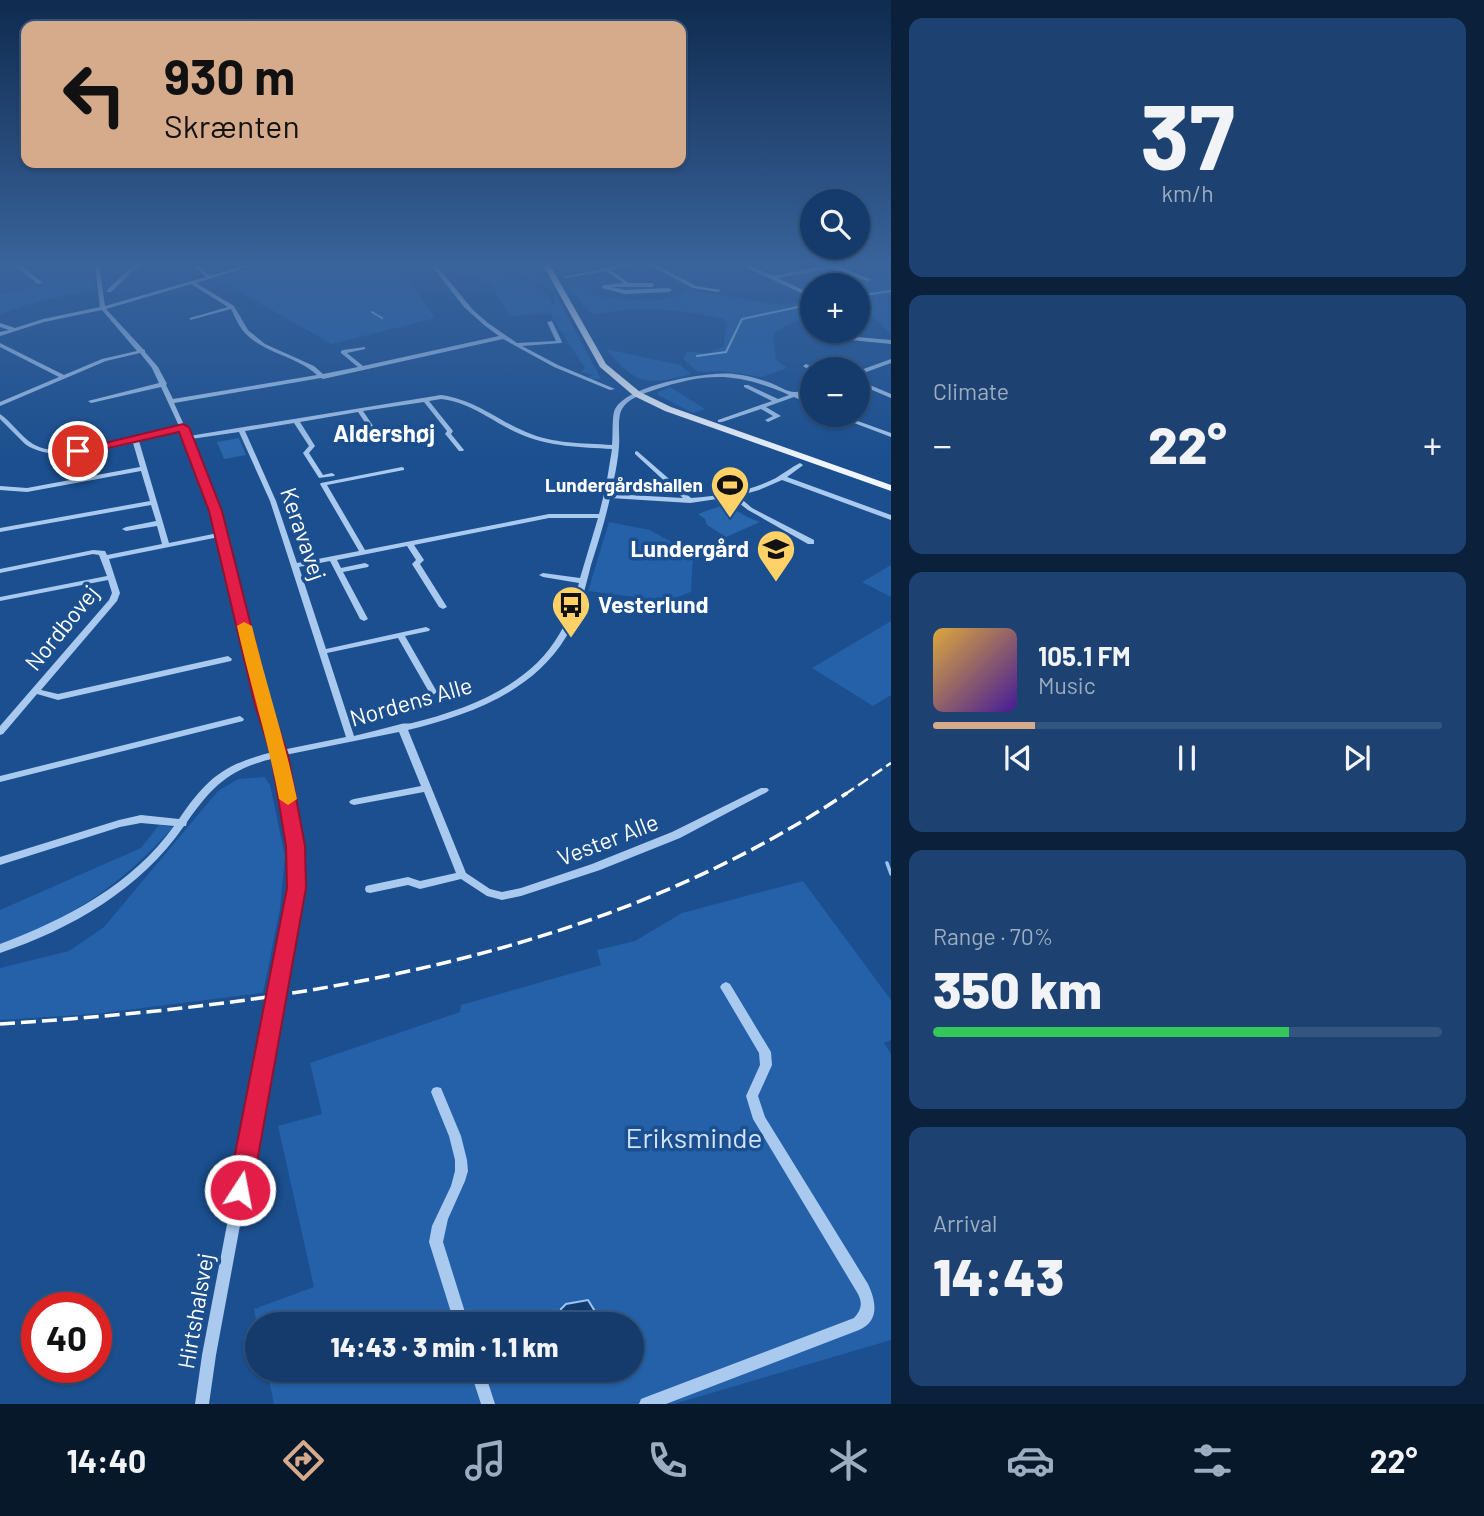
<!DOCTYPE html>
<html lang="en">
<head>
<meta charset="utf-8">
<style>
  :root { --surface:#143b6b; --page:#1d4271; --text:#f1f3f6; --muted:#9dadc1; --line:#33557e; --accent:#d6ab8b }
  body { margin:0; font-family:Barlow,sans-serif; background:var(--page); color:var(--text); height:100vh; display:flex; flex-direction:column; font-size:26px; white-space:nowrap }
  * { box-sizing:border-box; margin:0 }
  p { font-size:23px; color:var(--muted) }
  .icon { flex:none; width:38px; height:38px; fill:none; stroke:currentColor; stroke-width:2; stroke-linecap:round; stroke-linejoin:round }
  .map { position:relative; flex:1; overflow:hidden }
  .panel { display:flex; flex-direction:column; gap:18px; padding:18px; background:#0b203b; width:593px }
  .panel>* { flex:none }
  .banner { position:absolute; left:21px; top:21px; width:665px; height:147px; border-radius:14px; box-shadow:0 2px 5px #0004,0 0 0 2px var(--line); background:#d6ab8b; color:#111; overflow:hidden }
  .fabs { position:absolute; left:800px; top:189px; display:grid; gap:14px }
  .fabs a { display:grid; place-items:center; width:70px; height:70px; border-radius:50%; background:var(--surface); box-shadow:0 2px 5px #0004,0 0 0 2px var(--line); font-size:35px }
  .speed { position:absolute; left:21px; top:1292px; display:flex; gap:14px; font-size:35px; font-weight:700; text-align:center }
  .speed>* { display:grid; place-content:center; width:91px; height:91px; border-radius:50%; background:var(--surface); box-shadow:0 2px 5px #0004,0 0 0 2px var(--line); line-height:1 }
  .speed .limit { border:10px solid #d22; background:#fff; color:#111 }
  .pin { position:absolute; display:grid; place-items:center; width:60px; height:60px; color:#fff; margin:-30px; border:4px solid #fff; border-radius:50%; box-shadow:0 2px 7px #0007 }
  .me { position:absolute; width:77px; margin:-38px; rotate:11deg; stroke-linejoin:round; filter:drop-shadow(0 0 5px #0008) }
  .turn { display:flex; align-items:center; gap:24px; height:147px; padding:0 28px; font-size:32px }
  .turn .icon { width:91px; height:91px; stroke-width:2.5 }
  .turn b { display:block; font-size:49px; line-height:60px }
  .big { font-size:52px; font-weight:800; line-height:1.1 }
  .panel .tile { flex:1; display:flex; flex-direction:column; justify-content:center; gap:10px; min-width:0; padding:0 24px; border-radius:14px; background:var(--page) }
  .panel .dial { align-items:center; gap:0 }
  .dial b { font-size:91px; line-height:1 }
  .song { display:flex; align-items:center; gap:21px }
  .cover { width:84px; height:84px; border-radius:10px; background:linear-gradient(135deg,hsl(40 70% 55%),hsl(260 70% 35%)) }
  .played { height:7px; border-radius:4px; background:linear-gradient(90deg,var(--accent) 20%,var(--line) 20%) }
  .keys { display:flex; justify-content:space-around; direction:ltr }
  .heat { display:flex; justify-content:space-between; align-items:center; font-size:38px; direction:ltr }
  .charge { height:10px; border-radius:5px; background:linear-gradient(90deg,#34c759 70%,var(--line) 0) }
  .trip { position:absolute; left:245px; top:1312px; width:399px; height:70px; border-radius:35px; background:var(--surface); box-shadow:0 2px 5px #0004,0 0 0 2px var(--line); font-weight:800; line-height:70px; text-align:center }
  .tabs { display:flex; height:112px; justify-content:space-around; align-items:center; background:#08182b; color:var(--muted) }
  .tabs .icon { width:49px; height:49px }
  .tabs .current { color:var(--accent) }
  .tabs b { font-size:32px; color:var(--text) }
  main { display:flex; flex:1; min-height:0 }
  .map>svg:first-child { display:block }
  .green { fill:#2461a8 }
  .water { fill:#123a6d; stroke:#9cc4f0; stroke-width:2 }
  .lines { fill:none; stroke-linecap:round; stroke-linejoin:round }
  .stream-far1 { stroke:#9cc4f0; stroke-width:2 }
  .stream { stroke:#9cc4f0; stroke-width:3.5 }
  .building { fill:#2a66ad }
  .minor { fill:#a9c9ee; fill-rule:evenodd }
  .major { fill:#f0f6ff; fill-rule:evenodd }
  .rail-far1 { stroke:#fff; stroke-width:2.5; stroke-dasharray:12 5; stroke-linecap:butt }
  .rail { stroke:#fff; stroke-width:3.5; stroke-dasharray:15 6; stroke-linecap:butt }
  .minor-bridge { stroke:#a9c9ee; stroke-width:10 }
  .route { fill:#e11d48; stroke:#92132f; stroke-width:2 }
  .slow { fill:#f59e0b }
  .labels { text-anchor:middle; stroke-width:7; stroke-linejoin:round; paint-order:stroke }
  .far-poi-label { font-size:19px; font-weight:bold; fill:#fff; stroke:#1b4f8f; text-anchor:end }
  .street-label { font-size:23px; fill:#fff; stroke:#1b4f8f }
  .poi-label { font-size:23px; font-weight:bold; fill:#fff; stroke:#1b4f8f; text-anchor:end }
  .far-district-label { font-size:24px; font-weight:bold; fill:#fff; stroke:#1b4f8f }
  .near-park-label { font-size:28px; fill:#cfe3fa; stroke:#1b4f8f }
</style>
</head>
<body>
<main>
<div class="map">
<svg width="891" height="1404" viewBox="0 0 891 1404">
  <rect width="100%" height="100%" fill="#1b4f8f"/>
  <!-- green -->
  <path class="green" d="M248,265H398L435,318L332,344L215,278L251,268Z
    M438,265C472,265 534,270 552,303L547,308L555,303L553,292L546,286L492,265H509L547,278L601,379H590L588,377L593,375L581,372L585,368L550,314L510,316L489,282L455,272L443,273Z
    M92,274L94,289L37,302L0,314V294Z
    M886,277L891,278V334L870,314L858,311V294L873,290L861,283Z
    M563,282L593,291L594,296C625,299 664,307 690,290L782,305L812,300V315L783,327L773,334L776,360L787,368L762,377L723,371L698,372L683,359L687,352L708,353L723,347L727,326L724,319C693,312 656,307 624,310C614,311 603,314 592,314Z
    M606,349L680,365L691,374C647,386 636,385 606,349Z
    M670,387L705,409L693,413L658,395V392Z
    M609,522L650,530L695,555L693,556L691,592L667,601L588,591Z
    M891,565V597L862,582Z
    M891,621V695L873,706L812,668Z
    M265,777L270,785L285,856L280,909L263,993L94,1014L0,1020V968L69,951L104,927L218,791L238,779Z
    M159,825L173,827C127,880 68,922 0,944V910L141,848Z
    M803,881L891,1000V1040L884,1043L891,1054V1340L674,1404H274L267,1370H632V1325H257L254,1309L314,1287L278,1126L322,1114L310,1063L460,1012L461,1005L601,965L597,950L635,941L682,913Z"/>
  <!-- water -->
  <path class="water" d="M588,1300L596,1313L595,1325H561L559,1319L561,1309L566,1304Z"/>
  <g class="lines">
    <!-- stream-far1 -->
    <path class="stream-far1" d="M858,296L891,291
      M372,312L382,318
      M697,356L726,352L742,319L812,304"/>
    <!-- stream -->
    <path class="stream" d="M887,863L891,874"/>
  </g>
  <!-- building -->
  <path class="building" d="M239,438L246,455L224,459L217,442Z
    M726,504L747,517L760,522L726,537L707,525L705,519L698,514Z"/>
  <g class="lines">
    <!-- minor -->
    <path class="minor" d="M14,265H20L43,283L38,284Z
      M95,265H99L105,306L206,277L193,265H198L210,276L245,265H254L196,283L234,306L248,330L265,344L314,366L323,374L358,367L341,353V351L343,350L365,347V349L347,353L363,366L499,336L484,325L464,307L431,265H436L473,310L488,323L517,343L556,341L547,322L552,321L562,342L561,343L522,346L558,365L615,389L610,390L554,367L503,339L323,379L321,378L174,403L189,436L441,395C476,400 495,419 526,432C553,444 583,443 612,445C613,436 612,419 614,412C622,385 710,371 734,374C747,375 759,379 771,383C778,386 789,393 796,392C801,392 807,389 812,387V391L800,395L812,401V405L794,397L766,407L781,416L768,422L765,420L773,416L761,409L722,422H718V420L772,401L744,387V385H748L778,399L789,395C736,372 708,372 654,390C643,394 628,398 622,409C617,417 620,437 619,446C618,462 614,479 611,494L683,498L635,454V452L637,451L691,498C720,496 749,492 776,478C784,473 792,467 800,463L803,465L802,466L787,477L891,515V520L782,480L759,490L738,496L752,508L814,540V544H808L748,510L731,497L690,503L610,498C605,521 598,543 591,565C585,589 579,615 566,637C532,693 468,715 408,730L466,873L490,889L502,892L521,888L592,864L672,832L761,788H767L769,790L767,792L680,838L600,870L521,896L502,900L487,896L461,879L420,889L408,885L370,893L366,892L365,889L366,886L370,885L408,877L420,881L456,873L424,792L354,805L351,804L349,802L351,800L354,799L421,786L399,732L285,755H284L296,812L301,847V888L286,976L282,978L278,976L276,973C281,945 289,915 291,887C294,843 284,800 275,758C230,769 213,785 187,822L186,826H184C141,889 71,929 0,953V944C66,919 132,885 174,826L141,823L120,827L0,865V857L119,820L141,815L179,819C207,778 224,764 273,752L259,705L219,537L109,559L120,593L117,601L41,690L58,694L228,656L232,659L231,661L58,700L37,694L3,734L0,735V726L109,600L112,593L108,580L0,601V597L107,576L99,555L93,554L0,573V569L93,550L105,551L107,555L162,544L157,526L126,531L122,529L126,527L156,521L151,505L0,532V528L150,501L141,471L27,492L0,490V486L27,488L140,467L133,443C103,450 53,464 25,444L0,419V414C12,422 20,436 33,444C59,459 105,446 132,439L133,437H138L179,426L161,387L91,403L88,401L159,383L152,368L140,353L106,361L0,406V402L59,377L0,347V343L64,375L102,359L137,351L102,310L44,322L0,336V332L9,330L0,327V323L15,328L43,319L100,307ZM191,284L228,307L190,318V320L231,309C235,317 239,327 245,333C265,354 297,356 317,375L173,399L166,385L167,384L158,367L145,352V350L143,349L106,309ZM441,399C473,403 492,422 520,434C549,447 581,447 612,449L606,486L599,514H549L365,550L327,485L404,470V468L402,467L321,483L320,484L359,551L297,563L276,501L245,431L294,423L309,446L303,453L319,478L334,476L335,475L332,473L323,475L309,453L315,446L300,422L358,412L379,443L381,444L384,442L363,411L424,402L447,431L445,434L446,435L459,451H463L464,450L451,434L453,431L429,401ZM180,430L196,464L218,533L169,543L139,441ZM239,432L270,501L346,737L282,750C277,734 271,719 267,703C243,615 229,523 191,439ZM549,518H598L580,578L543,573L539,575L543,577L579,583C574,600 569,618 560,633C530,686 468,709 412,723C408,724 405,723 401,724C386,728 370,732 354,736L327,653L398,638L429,692L433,695L437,692L405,636L429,631L430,629L426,627L326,649L299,567L330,561L360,619L364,621L368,619L343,572L368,567L369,565L365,563L341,568L337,560L407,546L416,560L412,564L439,607L443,609L447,607L420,564L424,560L414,545Z
      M137,265H144L133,271L111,292H107V290L129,269Z
      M620,265H632L610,270L629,283H652L655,285L652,287H612L625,290L669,288L672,290L669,292L625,294L602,288V286L604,285L624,283L605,271L566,278L564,277Z
      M649,265H656L696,286L721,290L718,292L693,288Z
      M741,265H748L773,276L829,265H836L872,280L867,281L833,268L777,278L812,294V298Z
      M832,281H836L844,285H837L832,283Z
      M823,334L891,340V344L821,337L820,336Z
      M891,359V363L858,375V371Z
      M806,364L816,368L817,369C812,370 808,370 803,366Z
      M858,380L891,394V398L858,384Z
      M833,415H841L891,433V437Z
      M240,716L244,719L243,721L0,782V776Z
      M726,982L730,984L771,1052L772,1065L758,1096L765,1117L868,1284C876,1301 880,1321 859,1330L666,1404H639L641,1399L646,1397L854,1318C861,1310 863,1304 858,1294L753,1119L746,1096L760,1065L759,1053L720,987L722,984Z
      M271,1021L275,1022L277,1026L216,1355L209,1404H195L202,1355L265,1026L267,1022Z
      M437,1087L441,1088L461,1136L467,1160L468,1171L465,1181L448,1219L443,1242L469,1325H455L429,1242L432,1226L451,1186L455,1171V1160L449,1136L431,1092L433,1088Z
      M470,1370H484L495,1404H481Z"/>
    <!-- major -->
    <path class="major" d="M543,265H550L606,364L640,392L671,407L891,485V491L665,411L634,396L600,367Z"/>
    <!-- rail-far1 -->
    <path class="rail-far1" d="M844,795L891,763"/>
    <!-- rail -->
    <path class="rail" d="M0,1024C293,1005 597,960 847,793"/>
    <!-- minor-bridge -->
    <path class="minor-bridge" d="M271,1026L282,973"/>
  </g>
  <!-- sky -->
  <linearGradient id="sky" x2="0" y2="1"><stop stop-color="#0f2b4f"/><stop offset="0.57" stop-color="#39639b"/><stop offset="1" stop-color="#39639b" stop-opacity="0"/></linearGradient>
  <rect width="891" height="462" fill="url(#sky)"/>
  <!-- route -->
  <path class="route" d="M183,424L189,427L222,511L271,705L288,755L305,846L306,888L252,1190L248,1198L240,1202L231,1198L228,1190L287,888L286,846L271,755L255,705L209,511L179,432L78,455L72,451Z"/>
  <!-- slow -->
  <path class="slow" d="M244,622L252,626C266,684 285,740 297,799L288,805L279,799C268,740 250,684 237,626Z"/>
  <!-- icons -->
  <defs>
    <g id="stadium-pin" transform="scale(2.0125)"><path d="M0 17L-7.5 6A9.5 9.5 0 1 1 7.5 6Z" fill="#ffd166" stroke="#1b4f8f"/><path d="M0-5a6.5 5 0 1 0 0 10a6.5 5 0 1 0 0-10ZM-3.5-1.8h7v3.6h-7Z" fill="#111"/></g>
    <g id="school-pin" transform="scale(2.0125)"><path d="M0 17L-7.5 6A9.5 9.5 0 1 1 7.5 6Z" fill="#ffd166" stroke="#1b4f8f"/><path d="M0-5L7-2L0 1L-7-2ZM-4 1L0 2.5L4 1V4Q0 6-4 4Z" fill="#111"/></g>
    <g id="bus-pin" transform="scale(2.0125)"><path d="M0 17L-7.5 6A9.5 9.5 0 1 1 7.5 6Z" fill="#ffd166" stroke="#1b4f8f"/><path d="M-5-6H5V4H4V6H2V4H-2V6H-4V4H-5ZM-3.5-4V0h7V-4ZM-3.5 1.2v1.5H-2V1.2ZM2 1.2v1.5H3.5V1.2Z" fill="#111"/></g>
  </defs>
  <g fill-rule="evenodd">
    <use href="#stadium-pin" x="730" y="485"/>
    <use href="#school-pin" x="776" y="549"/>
    <use href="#bus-pin" x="571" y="605"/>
  </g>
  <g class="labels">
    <!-- far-poi labels -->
    <g class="far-poi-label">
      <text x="703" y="492">Lundergårdshallen</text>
    </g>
    <!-- street labels -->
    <g class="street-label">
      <text transform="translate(303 534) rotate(71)" y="8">Keravavej</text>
      <text transform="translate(62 628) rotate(-51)" y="8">Nordbovej</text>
      <text transform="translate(411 702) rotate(-16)" y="8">Nordens Alle</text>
      <text transform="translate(608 840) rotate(-21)" y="8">Vester Alle</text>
      <text transform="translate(196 1311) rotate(-80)" y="8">Hirtshalsvej</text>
    </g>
    <!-- poi labels -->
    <g class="poi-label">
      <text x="749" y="557">Lundergård</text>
      <text x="598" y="613" text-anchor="start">Vesterlund</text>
    </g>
    <!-- far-district labels -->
    <g class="far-district-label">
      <text x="384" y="442">Aldershøj</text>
    </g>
    <!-- near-park labels -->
    <g class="near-park-label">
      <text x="694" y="1148">Eriksminde</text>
    </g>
  </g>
</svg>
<div class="fabs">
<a><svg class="icon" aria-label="search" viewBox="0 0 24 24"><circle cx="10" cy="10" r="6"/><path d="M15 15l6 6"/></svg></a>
<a>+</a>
<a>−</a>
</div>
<div class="speed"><div class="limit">40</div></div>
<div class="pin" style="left:78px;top:451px;background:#d93025"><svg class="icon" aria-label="arrive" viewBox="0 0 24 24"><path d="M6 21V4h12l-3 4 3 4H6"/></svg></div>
<svg class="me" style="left:240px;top:1190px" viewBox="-20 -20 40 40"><circle r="17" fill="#e11d48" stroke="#fff" stroke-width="3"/><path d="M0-11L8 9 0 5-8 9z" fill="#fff"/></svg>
<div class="trip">14:43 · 3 min · 1.1 km</div>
<div class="banner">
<div class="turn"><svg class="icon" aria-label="left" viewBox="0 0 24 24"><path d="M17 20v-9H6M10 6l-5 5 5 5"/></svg><div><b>930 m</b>Skrænten</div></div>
</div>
</div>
<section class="panel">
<div class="tile dial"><b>37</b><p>km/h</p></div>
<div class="tile"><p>Climate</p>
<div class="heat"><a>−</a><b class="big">22°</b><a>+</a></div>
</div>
<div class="tile">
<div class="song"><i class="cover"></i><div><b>105.1 FM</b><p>Music</p></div></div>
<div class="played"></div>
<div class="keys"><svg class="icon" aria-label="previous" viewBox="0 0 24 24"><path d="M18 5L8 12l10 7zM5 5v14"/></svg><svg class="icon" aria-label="pause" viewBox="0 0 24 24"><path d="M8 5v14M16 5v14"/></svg><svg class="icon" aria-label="next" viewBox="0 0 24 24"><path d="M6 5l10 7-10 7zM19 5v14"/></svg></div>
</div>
<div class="tile"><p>Range · 70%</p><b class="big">350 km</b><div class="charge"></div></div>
<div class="tile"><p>Arrival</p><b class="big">14:43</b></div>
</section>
</main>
<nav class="tabs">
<b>14:40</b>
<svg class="icon current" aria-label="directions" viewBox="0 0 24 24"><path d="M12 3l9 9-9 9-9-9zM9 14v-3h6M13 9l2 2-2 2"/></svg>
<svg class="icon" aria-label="music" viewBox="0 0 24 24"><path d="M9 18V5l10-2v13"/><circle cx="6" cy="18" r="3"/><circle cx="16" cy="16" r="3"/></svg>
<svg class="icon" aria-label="phone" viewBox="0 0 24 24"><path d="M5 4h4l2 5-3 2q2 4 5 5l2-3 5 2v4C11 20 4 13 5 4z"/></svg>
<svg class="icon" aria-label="climate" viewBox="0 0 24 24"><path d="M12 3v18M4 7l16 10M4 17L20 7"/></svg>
<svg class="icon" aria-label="car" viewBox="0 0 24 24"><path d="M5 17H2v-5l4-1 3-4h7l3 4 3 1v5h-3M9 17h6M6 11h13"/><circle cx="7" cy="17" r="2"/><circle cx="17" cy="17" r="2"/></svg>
<svg class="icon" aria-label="filters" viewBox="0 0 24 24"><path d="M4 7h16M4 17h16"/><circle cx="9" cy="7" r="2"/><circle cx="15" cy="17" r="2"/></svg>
<b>22°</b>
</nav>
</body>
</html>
